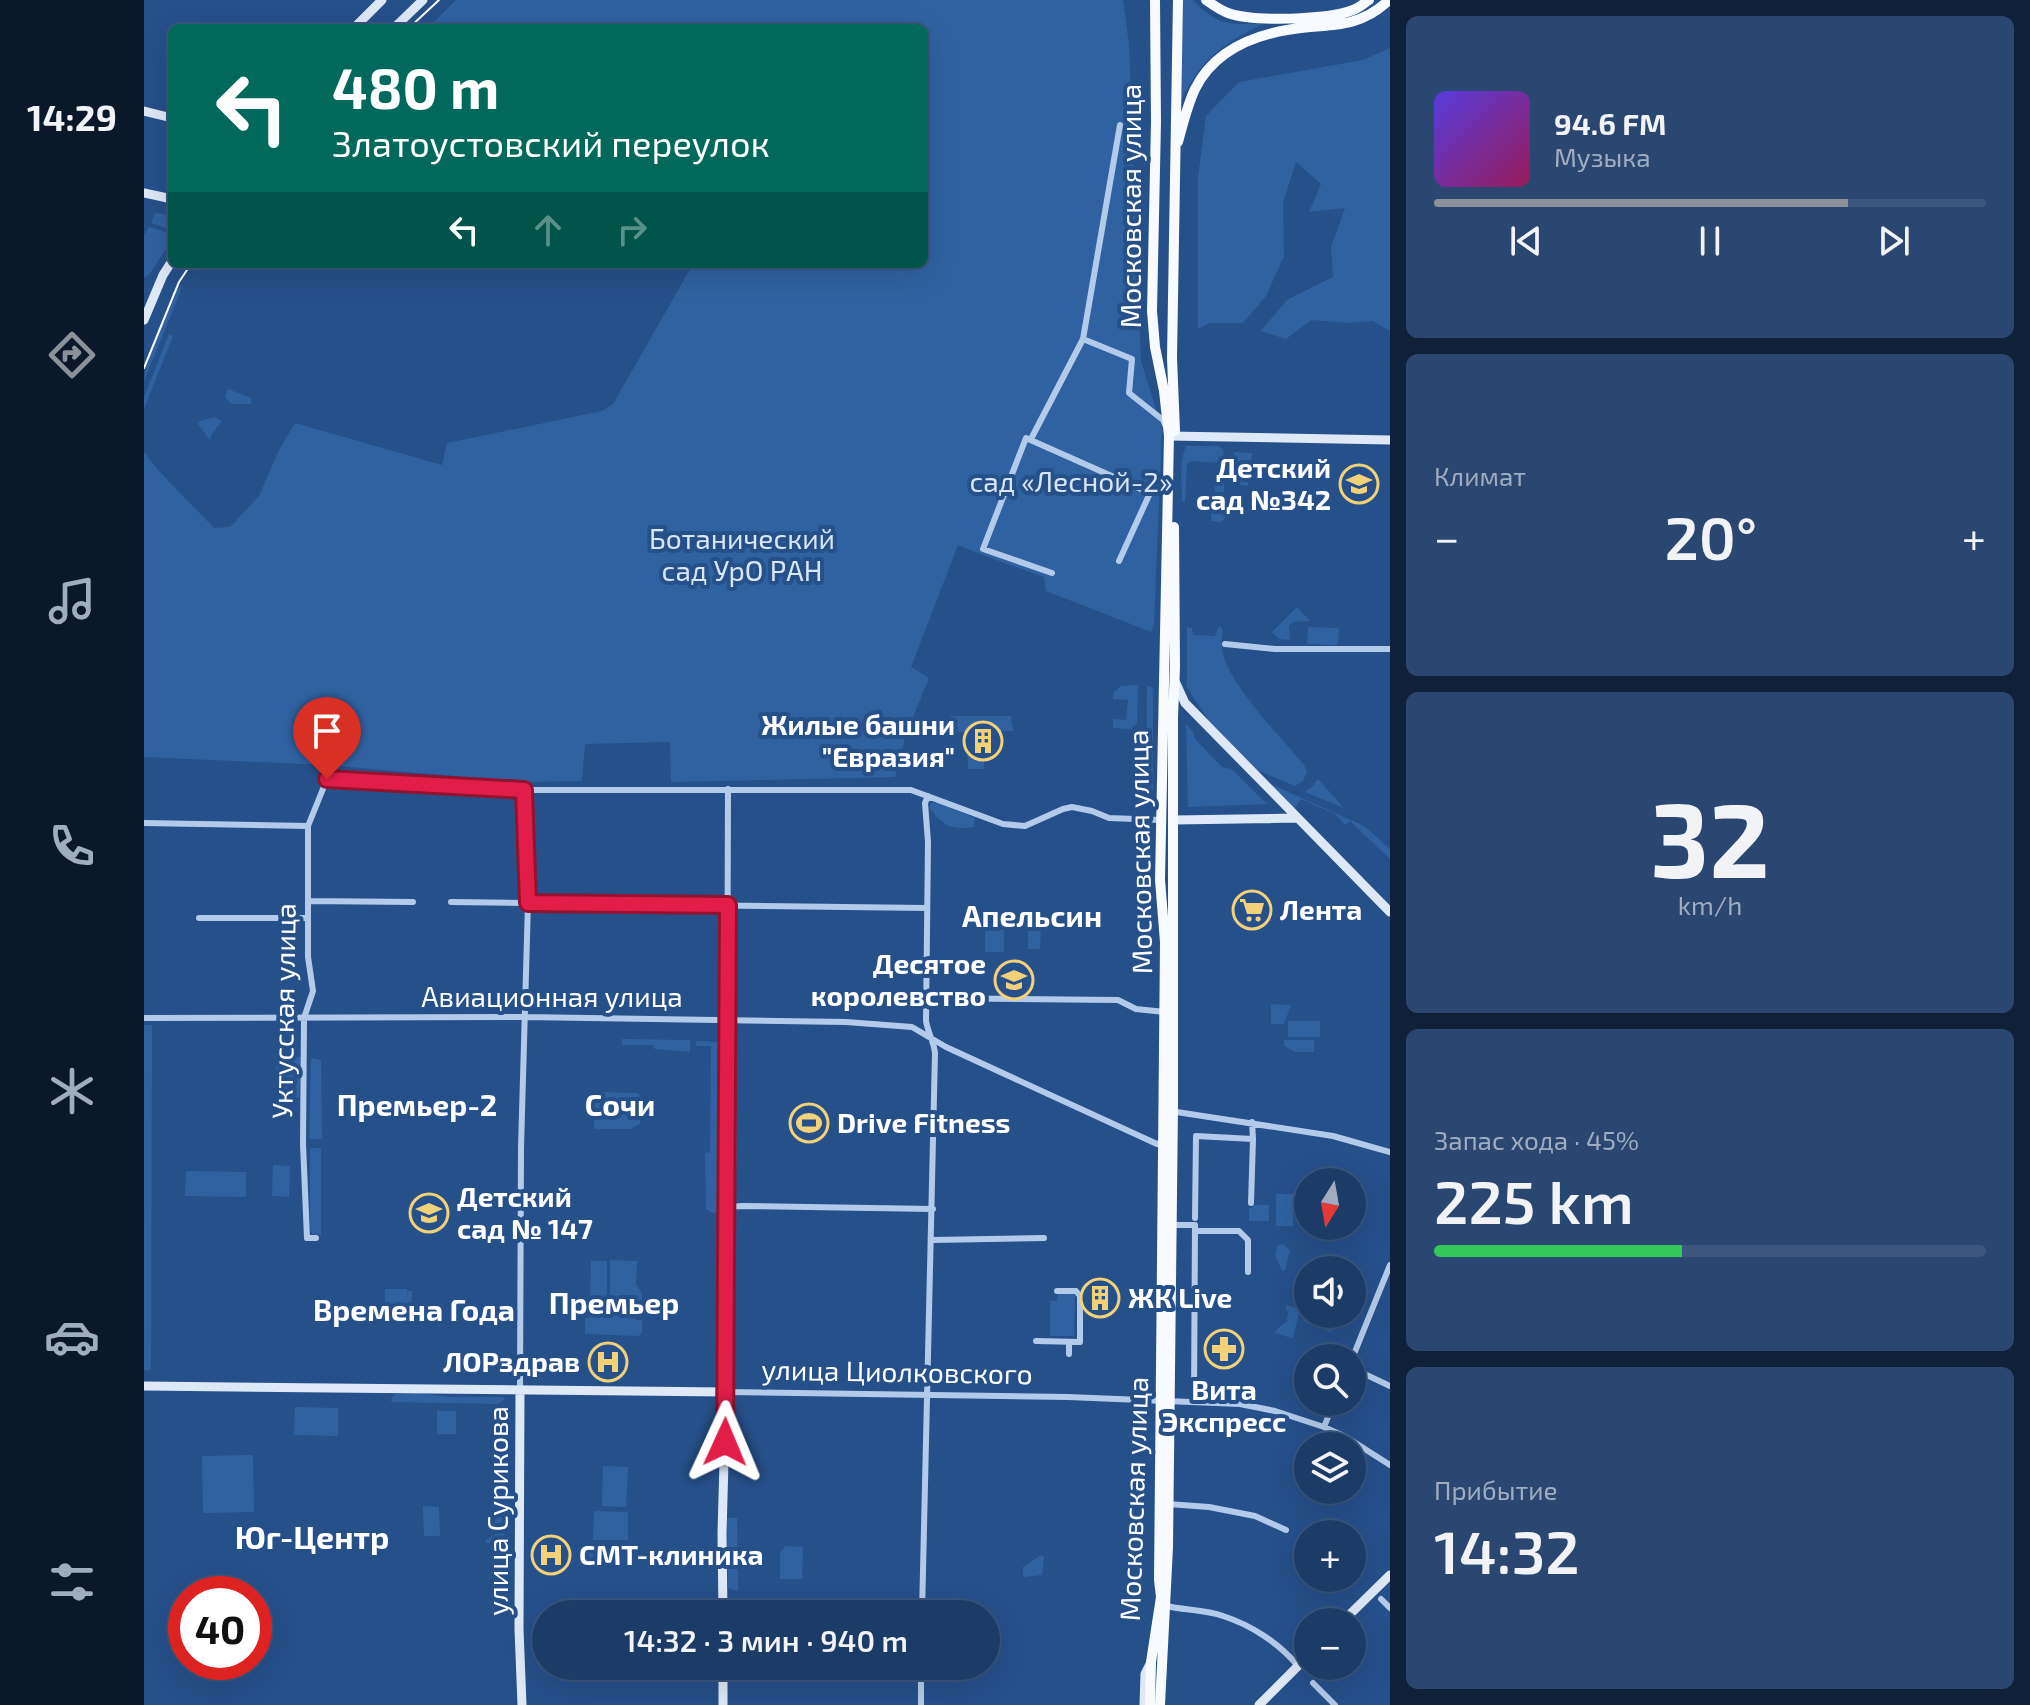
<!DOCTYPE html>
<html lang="ru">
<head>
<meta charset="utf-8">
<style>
  :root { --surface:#1c3c68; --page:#294771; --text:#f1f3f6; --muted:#a0adc0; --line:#3a567c; --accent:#8c9099 }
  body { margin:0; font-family:"Exo 2",sans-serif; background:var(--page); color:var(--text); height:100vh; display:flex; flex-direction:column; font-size:30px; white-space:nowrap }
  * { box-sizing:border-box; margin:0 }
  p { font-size:26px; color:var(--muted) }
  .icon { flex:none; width:44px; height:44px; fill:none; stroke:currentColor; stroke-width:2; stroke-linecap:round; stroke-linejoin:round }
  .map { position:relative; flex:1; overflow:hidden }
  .panel { display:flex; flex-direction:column; gap:16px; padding:16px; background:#0f2139; width:640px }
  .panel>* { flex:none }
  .banner { position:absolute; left:24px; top:24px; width:760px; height:244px; border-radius:12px; box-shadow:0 8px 32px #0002,0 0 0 2px var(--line); background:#00695c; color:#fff; overflow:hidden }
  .needle { width:52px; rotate:191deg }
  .fabs { position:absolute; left:1150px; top:1168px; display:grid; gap:16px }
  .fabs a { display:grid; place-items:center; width:72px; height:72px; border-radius:50%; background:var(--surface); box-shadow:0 8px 32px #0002,0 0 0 2px var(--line); font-size:40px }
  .speed { position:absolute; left:24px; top:1576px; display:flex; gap:16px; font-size:40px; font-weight:700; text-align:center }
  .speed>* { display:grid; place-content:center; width:104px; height:104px; border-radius:50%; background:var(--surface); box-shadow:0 8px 32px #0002,0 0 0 2px var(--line); line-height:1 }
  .speed .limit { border:12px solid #d22; background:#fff; color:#111 }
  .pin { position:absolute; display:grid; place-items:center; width:68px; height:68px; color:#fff; margin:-82px -34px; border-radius:50% 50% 50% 0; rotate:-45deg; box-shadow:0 0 8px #0007 }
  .pin .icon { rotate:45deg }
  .me { position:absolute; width:88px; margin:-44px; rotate:1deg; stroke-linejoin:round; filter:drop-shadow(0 0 6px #0008) }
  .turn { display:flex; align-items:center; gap:28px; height:168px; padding:0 32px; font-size:36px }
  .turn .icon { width:104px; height:104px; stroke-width:2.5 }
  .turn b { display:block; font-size:56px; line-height:68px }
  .lanes { display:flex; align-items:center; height:76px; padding:0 32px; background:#0003; justify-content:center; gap:40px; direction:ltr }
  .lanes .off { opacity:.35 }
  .big { font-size:60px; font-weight:600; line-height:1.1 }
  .panel .tile { flex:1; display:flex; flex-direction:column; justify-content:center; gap:12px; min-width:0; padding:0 28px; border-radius:12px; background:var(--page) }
  .panel .dial { align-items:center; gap:0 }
  .dial b { font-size:104px; line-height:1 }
  .song { display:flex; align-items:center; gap:24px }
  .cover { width:96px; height:96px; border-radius:12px; background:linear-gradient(135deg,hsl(250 70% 55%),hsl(330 70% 35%)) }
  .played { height:8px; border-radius:4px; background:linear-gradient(90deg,var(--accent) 75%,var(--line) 75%) }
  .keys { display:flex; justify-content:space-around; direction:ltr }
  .heat { display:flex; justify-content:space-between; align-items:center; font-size:44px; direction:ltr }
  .charge { height:12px; border-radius:6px; background:linear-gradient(90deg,#34c759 45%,var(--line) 0) }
  .trip { position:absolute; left:388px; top:1600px; width:468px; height:80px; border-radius:40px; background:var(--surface); box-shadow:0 8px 32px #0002,0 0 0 2px var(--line); font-weight:600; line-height:80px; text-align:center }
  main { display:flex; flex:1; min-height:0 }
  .dock { display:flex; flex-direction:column; width:144px; justify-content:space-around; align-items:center; background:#0b182a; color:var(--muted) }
  .dock .icon { width:56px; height:56px }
  .dock .selected { color:var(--accent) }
  .dock b { font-size:36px; color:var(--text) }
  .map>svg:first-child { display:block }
  .green { fill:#3062a2 }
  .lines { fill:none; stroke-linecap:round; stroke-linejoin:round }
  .street { stroke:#b3cbea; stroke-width:6 }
  .secondary { stroke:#dee9f8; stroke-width:9 }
  .primary { stroke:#f7fafe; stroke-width:10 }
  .tram { stroke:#fff; stroke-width:2 }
  .route-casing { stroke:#92132f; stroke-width:20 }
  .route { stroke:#e11d48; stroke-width:14 }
  .labels { text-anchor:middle; stroke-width:8; stroke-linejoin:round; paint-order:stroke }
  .street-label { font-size:28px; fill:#fff; stroke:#26508a }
  .poi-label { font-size:28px; font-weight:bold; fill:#fff; stroke:#26508a; text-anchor:start }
  .park-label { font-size:28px; fill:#d8e6f7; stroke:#26508a }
  .neighbourhood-label { font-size:30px; font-weight:bold; fill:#fff; stroke:#26508a }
  .quarter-label { font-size:32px; font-weight:bold; fill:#fff; stroke:#26508a }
</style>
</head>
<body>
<main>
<nav class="dock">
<b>14:29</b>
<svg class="icon selected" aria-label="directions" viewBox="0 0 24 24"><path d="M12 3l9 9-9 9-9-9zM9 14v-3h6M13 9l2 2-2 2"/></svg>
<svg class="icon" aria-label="music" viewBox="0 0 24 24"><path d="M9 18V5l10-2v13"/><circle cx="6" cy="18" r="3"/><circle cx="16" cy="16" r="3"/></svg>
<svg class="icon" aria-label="phone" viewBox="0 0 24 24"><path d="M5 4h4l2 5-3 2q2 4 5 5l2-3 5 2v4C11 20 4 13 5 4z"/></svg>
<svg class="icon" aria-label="climate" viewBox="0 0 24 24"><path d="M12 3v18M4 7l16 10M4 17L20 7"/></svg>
<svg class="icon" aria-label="car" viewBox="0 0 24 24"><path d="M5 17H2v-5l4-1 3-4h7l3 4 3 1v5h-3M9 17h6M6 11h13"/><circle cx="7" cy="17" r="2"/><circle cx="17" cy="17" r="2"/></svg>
<svg class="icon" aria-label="filters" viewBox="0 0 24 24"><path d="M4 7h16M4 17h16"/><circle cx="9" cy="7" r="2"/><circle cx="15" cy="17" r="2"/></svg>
</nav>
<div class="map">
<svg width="1246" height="1705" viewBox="0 0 1246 1705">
  <rect width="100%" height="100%" fill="#26508a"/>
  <!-- green -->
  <path class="green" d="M312,0H979L985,44L997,361L1018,429L1010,624L1007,632L902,591L900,577L833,553L814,545L767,667L785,678L762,734L751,777L527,782L526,742L441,744L438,781L380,782L182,765L0,757V452L14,470L70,528L86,527L115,496L135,450L151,423L298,465L303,443L458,411L469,404L549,264H780V28H284Z
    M1039,0H1049C1073,26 1085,24 1118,24C1076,46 1058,58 1037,101Z
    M1246,48V331L1229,321L1205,323L1167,320L1142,339L1117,331L1143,300L1189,277L1187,247L1201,208L1165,212L1177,184L1152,162L1139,202L1140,256L1122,296L1099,323H1066L1054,329V177L1062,116L1095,82L1219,60Z
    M11,213L28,216V230L7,223Z
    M5,227L28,234V240L5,275L0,278V235Z
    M39,285L37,290L0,381C0,361 25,312 33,291Z
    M25,334L29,336L0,409V397Z
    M84,389L107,398V404H88L81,398Z
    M70,417L78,421L68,434L66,440L54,424L56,421Z
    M1042,446H1074L1079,449L1080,458L1077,463L1048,461L1043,464L1041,502L1038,501C1038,484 1035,462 1042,446Z
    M1090,452L1108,453L1104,486L1090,484Z
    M1071,478L1080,480L1081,519L1076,522L1067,521V512H1071Z
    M1153,607L1166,621L1149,622L1145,626L1146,640L1135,639L1128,632Z
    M1043,627L1048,628L1049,635L1071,636L1074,627H1077L1079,630C1077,641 1077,650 1081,661C1096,696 1135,735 1160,765L1163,772L1159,781L1151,786L1113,770L1072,731L1042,686L1043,681Z
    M1165,627L1193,628L1195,630L1194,643L1192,645L1165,644L1163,642L1164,629Z
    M994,685L993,724L985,729L969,728V719L982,720L984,700L969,699L970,692L977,686Z
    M1003,685L1009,688V805L1002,804Z
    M806,716H867L869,731L806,732Z
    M1042,724L1049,732L1051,739L1078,767L1088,769L1123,804L1044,807Z
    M823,742H840V769H824Z
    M1174,779L1200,808L1161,792L1168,787Z
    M1122,782L1220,826L1246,849V859L1206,821L1201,825L1191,814L1157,799L1150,809Z
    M787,803H796L831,818L830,827C817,829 805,829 795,819C791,816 789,811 785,808Z
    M884,926H897L896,949H884Z
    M841,930H860V952H841Z
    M1127,1004L1147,1005L1140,1024H1127Z
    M1144,1021H1176V1037H1144Z
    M0,1025H8L7,1370H0Z
    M478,1039L546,1040V1052L511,1049L508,1045H478Z
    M1140,1040H1170V1052H1152L1140,1046Z
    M552,1041L578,1042L579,1210L569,1213L562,1209L561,1153L566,1152L567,1046H552Z
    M132,1056L157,1057L155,1097L141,1098L133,1093Z
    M167,1058L177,1060L178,1139H165Z
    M451,1092L493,1093L496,1096V1124L486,1129H450Z
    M593,1110V1165L586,1163V1112Z
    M167,1148H177V1235L168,1234L166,1229V1151Z
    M129,1165L146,1166L145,1197L128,1196Z
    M42,1171L102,1172V1197L41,1196Z
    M1132,1194H1149V1226H1132Z
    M1109,1205H1125V1221H1105V1208H1108Z
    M1139,1244L1146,1251L1141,1270L1138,1271L1131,1254L1134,1245Z
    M466,1260L493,1261L492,1284L498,1294V1306H492L491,1320H498V1332L495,1336L441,1334V1318H445L446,1308L441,1307V1299H466Z
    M447,1261H463V1297H446Z
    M241,1289H263L264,1298V1291H268L267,1315H264V1305H241Z
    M914,1293H931L930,1336H906V1301H913Z
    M1141,1305L1156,1309L1149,1338L1131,1333L1132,1330L1143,1321L1144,1313Z
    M1164,1309V1314H1186L1193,1317L1187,1332L1159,1321Z
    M274,1393L305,1397H359L361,1399L354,1404L247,1402L249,1396L252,1394Z
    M151,1407L194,1408V1436L150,1435Z
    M360,1409V1543H341L342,1540L351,1535L353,1417Z
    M293,1411H312V1434H293Z
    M109,1455L110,1512L59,1513L58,1456Z
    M459,1466L484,1467L482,1507L458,1506Z
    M279,1506L295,1507L296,1536H280Z
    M450,1511L484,1512V1540H449Z
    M583,1518H593L594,1591L584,1588Z
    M476,1544L488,1545L487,1568L476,1567Z
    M438 1557a11 11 0 1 1 22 0a11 11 0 1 1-22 0Z
    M641,1546L659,1547L658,1579H636V1554Z
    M897,1555L900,1557L898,1575L879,1577V1567Z"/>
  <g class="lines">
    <!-- street -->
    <path class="street" d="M939,339L988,359L985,393L1019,420L1021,425
      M887,439L939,339L976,125
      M908,573L839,549L882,438L1006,493L975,561
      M1081,644L1131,649H1246
      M584,789L582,1392L924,1397L1096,1404L1131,1411L1180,1427L1202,1437L1246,1465
      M0,823L164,826
      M165,901L269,902
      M307,902L783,908
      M55,918H164
      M782,998L974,1000L992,1009L1021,1012
      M0,1018L380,1017L702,1022L768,1027L802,1047L1013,1144L1021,1142
      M1026,1111L1189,1136L1246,1152
      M1107,1203L1109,1139
      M582,1207L599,1206L789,1209
      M1051,1218L1052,1136L1109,1139L1108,1122
      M1027,1225H1051L1050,1401
      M1051,1231H1095L1104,1240V1272
      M172,1238H163L159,1144L160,1018L169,991L164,957V826L183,779L380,790H767L859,824L881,826L919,809L928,807L948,811L965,818L1017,820
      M788,1240L900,1238
      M892,1341L936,1342V1296L932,1291H913
      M925,1354V1342
      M1208,1359L1246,1265
      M1208,1368L1246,1386
      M376,1390L377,1148L384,903L380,790
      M1180,1427L1190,1402
      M1024,1504L1065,1507L1111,1516L1142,1530
      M1237,1599L1246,1608
      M1022,1606C1040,1610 1062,1610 1079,1616C1107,1625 1135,1643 1154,1666
      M778,1614L791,1053C790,1042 784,1033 782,1021L784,842L781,803L784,796
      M1169,1683L1191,1705
      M777,1705V1666"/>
    <!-- secondary -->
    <path class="secondary" d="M210,28L238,0
      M250,28L279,0
      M0,111L28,118
      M0,193L28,199
      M0,320L19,275L28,261
      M1025,436L1246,440
      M1031,681L1041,703L1246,912
      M1030,820L1152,818
      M0,1386L582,1392L578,1533L579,1614
      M376,1391L375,1629L378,1705
      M1198,1622L1246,1575
      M579,1705V1666
      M1000,1705L1001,1674L1007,1662
      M1115,1705L1164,1656"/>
    <!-- primary -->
    <path class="primary" d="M1062,0C1069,5 1076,10 1084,13C1109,22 1184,20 1209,10C1215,8 1220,3 1225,0
      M1034,142C1039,124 1043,106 1051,89C1073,45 1120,31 1166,27C1198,25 1221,23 1245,0
      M1031,431L1028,358L1034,0
      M1006,1705L1007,1662L1017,1597L1015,1580L1021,942L1016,880L1025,436L1020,391L1011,347L1008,311L1012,122L1011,0
      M1016,1705L1024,1547L1029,1106V717L1031,667L1030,527"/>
    <!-- tram -->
    <path class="tram" d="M265,28L295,0
      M0,368L35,282L47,264"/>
  </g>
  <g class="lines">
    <!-- route casing -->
    <g class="route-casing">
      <path id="route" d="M183,779L380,790L384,903L584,905L581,1442"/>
    </g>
    <!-- route -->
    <use href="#route" class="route"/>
  </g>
  <!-- icons -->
  <defs>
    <g id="school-ring" transform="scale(2)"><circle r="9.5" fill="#26508a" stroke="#f3d178" stroke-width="1.5"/><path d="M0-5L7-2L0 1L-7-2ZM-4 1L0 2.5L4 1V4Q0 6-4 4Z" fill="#f3d178"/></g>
    <g id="building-ring" transform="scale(2)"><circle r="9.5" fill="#26508a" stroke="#f3d178" stroke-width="1.5"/><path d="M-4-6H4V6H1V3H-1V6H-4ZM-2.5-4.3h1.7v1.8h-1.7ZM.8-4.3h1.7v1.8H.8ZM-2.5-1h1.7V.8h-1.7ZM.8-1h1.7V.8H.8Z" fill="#f3d178"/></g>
    <g id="supermarket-ring" transform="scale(2)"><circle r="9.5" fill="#26508a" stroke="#f3d178" stroke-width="1.5"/><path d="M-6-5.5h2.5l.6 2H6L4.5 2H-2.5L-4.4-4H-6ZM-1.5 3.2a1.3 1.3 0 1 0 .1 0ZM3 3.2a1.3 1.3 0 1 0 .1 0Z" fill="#f3d178"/></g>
    <g id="stadium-ring" transform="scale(2)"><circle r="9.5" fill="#26508a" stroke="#f3d178" stroke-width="1.5"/><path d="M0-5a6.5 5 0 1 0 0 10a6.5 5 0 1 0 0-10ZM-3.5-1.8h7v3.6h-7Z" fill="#f3d178"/></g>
    <g id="pharmacy-ring" transform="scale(2)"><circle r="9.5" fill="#26508a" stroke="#f3d178" stroke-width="1.5"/><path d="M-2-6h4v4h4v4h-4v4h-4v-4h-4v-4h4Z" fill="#f3d178"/></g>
    <g id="hospital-ring" transform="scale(2)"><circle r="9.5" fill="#26508a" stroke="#f3d178" stroke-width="1.5"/><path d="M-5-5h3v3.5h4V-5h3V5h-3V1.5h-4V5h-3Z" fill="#f3d178"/></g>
  </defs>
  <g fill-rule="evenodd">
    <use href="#school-ring" x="1215" y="484"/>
    <use href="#building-ring" x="839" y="741"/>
    <use href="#supermarket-ring" x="1108" y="910"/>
    <use href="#school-ring" x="870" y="980"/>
    <use href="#stadium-ring" x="665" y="1123"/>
    <use href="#school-ring" x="285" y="1213"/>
    <use href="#building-ring" x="956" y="1298"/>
    <use href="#pharmacy-ring" x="1080" y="1349"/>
    <use href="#hospital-ring" x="464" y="1362"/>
    <use href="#hospital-ring" x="407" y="1555"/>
  </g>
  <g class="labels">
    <!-- street labels -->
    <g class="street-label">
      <text transform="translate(987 206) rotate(-90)" y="10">Московская улица</text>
      <text transform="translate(996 852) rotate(-91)" y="10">Московская улица</text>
      <text x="408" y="1007">Авиационная улица</text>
      <text transform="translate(140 1011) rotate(-89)" y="10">Уктусская улица</text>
      <text transform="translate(753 1372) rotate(1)" y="10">улица Циолковского</text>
      <text transform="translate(990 1499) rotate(-88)" y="10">Московская улица</text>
      <text transform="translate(354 1511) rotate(-90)" y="10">улица Сурикова</text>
    </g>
    <!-- poi labels -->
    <g class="poi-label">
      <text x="1187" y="478" text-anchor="end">Детский<tspan x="1187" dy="32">сад №342</tspan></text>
      <text x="811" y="735" text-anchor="end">Жилые башни<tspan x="811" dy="32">"Евразия"</tspan></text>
      <text x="1136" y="920">Лента</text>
      <text x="842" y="974" text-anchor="end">Десятое<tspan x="842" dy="32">королевство</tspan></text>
      <text x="693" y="1133">Drive Fitness</text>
      <text x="313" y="1207">Детский<tspan x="313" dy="32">сад № 147</tspan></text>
      <text x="984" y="1308">ЖК Live</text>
      <text x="436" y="1372" text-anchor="end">ЛОРздрав</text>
      <text x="1080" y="1400" text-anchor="middle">Вита<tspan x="1080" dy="32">Экспресс</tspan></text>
      <text x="435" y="1565">СМТ-клиника</text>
    </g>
    <!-- park labels -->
    <g class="park-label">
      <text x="927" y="492">сад «Лесной-2»</text>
      <text x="598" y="549">Ботанический<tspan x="598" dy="32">сад УрО РАН</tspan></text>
    </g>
    <!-- neighbourhood labels -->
    <g class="neighbourhood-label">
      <text x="888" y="927">Апельсин</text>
      <text x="273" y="1116">Премьер-2</text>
      <text x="476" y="1116">Сочи</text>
      <text x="470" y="1314">Премьер</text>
      <text x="270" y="1321">Времена Года</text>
    </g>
    <!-- quarter labels -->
    <g class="quarter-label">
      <text x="168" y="1549">Юг-Центр</text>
    </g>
  </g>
</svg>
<div class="fabs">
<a><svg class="needle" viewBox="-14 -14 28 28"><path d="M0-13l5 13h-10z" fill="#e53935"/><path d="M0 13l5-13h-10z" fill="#a0adc0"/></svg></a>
<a><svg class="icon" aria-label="sound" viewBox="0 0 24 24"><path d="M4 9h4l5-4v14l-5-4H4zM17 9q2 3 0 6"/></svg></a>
<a><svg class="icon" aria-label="search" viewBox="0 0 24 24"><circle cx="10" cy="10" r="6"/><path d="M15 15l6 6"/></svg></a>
<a><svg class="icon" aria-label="layers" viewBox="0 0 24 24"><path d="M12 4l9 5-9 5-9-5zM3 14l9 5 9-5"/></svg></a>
<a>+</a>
<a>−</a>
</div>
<div class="speed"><div class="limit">40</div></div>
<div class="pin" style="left:183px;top:779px;background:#d93025"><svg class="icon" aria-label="arrive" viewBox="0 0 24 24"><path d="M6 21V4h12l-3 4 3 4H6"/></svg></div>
<svg class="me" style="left:581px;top:1442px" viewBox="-20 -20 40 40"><path d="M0-17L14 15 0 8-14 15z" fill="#e11d48" stroke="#fff" stroke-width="4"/></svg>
<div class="trip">14:32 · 3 мин · 940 m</div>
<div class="banner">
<div class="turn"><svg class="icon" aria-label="left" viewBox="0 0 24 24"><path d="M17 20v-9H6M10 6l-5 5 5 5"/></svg><div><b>480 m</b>Златоустовский переулок</div></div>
<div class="lanes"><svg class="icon" aria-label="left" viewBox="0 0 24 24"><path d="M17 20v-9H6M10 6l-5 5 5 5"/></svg><svg class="icon off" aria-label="ahead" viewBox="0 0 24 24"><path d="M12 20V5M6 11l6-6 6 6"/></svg><svg class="icon off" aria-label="right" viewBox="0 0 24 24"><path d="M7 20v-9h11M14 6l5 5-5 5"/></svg></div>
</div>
</div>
<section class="panel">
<div class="tile">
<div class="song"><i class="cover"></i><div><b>94.6 FM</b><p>Музыка</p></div></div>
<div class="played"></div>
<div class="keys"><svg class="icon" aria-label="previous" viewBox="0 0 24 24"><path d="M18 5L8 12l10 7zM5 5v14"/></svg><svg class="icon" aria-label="pause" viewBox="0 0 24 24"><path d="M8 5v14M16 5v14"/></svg><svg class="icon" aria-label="next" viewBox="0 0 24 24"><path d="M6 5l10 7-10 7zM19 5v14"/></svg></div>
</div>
<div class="tile"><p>Климат</p>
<div class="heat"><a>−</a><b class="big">20°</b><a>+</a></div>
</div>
<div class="tile dial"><b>32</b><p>km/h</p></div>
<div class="tile"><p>Запас хода · 45%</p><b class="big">225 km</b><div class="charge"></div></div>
<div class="tile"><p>Прибытие</p><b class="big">14:32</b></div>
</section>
</main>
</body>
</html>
